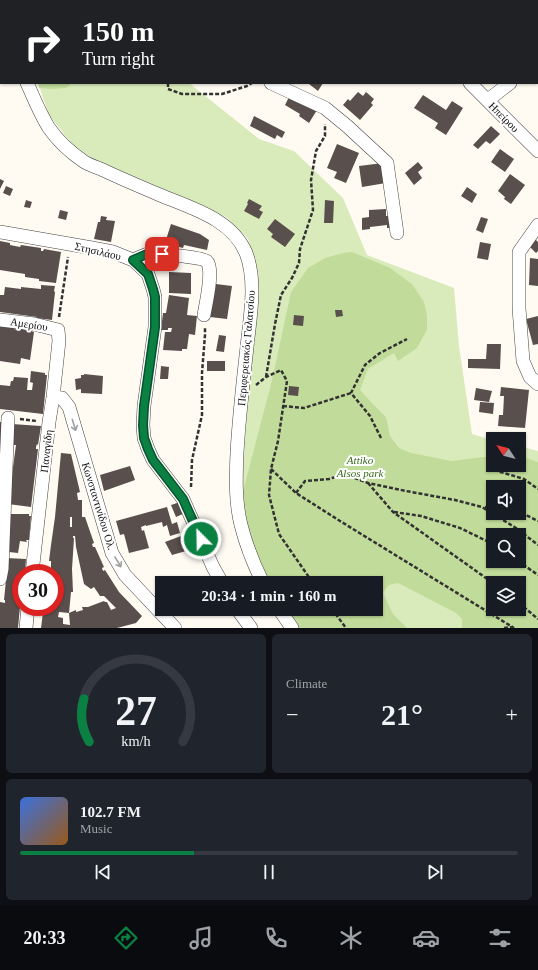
<!DOCTYPE html>
<html lang="en">
<head>
<meta charset="utf-8">
<style>
  :root { --surface:#171b24; --page:#20242c; --text:#f1f3f6; --muted:#9ea1a6; --line:#363941; --accent:#0b8043 }
  body { margin:0; font-family:Georgia,serif; background:var(--page); color:var(--text); height:100vh; display:flex; flex-direction:column; font-size:15px; white-space:nowrap }
  * { box-sizing:border-box; margin:0 }
  p { font-size:13px; color:var(--muted) }
  .icon { flex:none; width:22px; height:22px; fill:none; stroke:currentColor; stroke-width:2; stroke-linecap:round; stroke-linejoin:round }
  .map { position:relative; height:628px; overflow:hidden }
  .panel { display:flex; flex-direction:column; gap:6px; padding:6px; background:#0d0f14; flex:1 }
  .panel>* { flex:none }
  .guide { position:absolute; left:0px; top:0px; width:538px; height:84px; box-shadow:0 1px 3px #0004; background:#202124; color:#fff; overflow:hidden }
  .needle { width:26px; rotate:306deg }
  .fabs { position:absolute; left:486px; top:432px; display:grid; gap:8px }
  .fabs a { display:grid; place-items:center; width:40px; height:40px; border-radius:0px; background:var(--surface); box-shadow:0 1px 3px #0004; font-size:20px }
  .speed { position:absolute; left:12px; top:564px; display:flex; gap:8px; font-size:20px; font-weight:700; text-align:center }
  .speed>* { display:grid; place-content:center; width:52px; height:52px; border-radius:50%; background:var(--surface); box-shadow:0 1px 3px #0004; line-height:1 }
  .speed .limit { border:6px solid #d22; background:#fff; color:#111 }
  .pin { position:absolute; display:grid; place-items:center; width:34px; height:34px; color:#fff; margin:-17px; border-radius:8px; box-shadow:0 2px 6px #0006 }
  .me { position:absolute; width:44px; margin:-22px; rotate:337deg; stroke-linejoin:round; filter:drop-shadow(0 0 3px #0008) }
  .turn { display:flex; align-items:center; gap:14px; height:84px; padding:0 16px; font-size:18px }
  .turn .icon { width:52px; height:52px; stroke-width:2.5 }
  .turn b { display:block; font-size:28px; line-height:34px }
  .big { font-size:30px; font-weight:700; line-height:1.1 }
  .panel .tile { flex:1; display:flex; flex-direction:column; justify-content:center; gap:6px; min-width:0; padding:0 14px; border-radius:6px; background:var(--page) }
  .panel .dial { align-items:center; gap:0 }
  .dial svg { height:104px; overflow:visible; fill:none; stroke:var(--line); stroke-width:7; stroke-linecap:round; text-anchor:middle }
  .dial text { fill:var(--text); stroke:none }
  .song { display:flex; align-items:center; gap:12px }
  .cover { width:48px; height:48px; border-radius:6px; background:linear-gradient(135deg,hsl(220 70% 55%),hsl(30 70% 35%)) }
  .played { height:4px; border-radius:2px; background:linear-gradient(90deg,var(--accent) 35%,var(--line) 35%) }
  .keys { display:flex; justify-content:space-around; direction:ltr }
  .heat { display:flex; justify-content:space-between; align-items:center; font-size:22px; direction:ltr }
  .panel .tiles { flex:1; display:grid; gap:6px; grid-template-columns:1fr 1fr }
  .tile:last-child { grid-column:span 2 }
  .trip { position:absolute; left:155px; top:576px; width:228px; height:40px; border-radius:0px; background:var(--surface); box-shadow:0 1px 3px #0004; font-weight:700; line-height:40px; text-align:center }
  .tabs { display:flex; height:64px; justify-content:space-around; align-items:center; background:#090b0e; color:var(--muted) }
  .tabs .icon { width:28px; height:28px }
  .tabs .active { color:var(--accent) }
  .tabs b { font-size:18px; color:var(--text) }
  .map>svg:first-child { display:block }
  .green { fill:#daebbb; fill-rule:evenodd }
  .forest { fill:#c1dc9a; fill-rule:evenodd }
  .building { fill:#594f4c; fill-rule:evenodd }
  .lines { fill:none; stroke-linecap:round; stroke-linejoin:round }
  .minor-casing { stroke:#434343; stroke-width:14 }
  .path { stroke:#323232; stroke-width:2.5; stroke-dasharray:4 2; stroke-linecap:butt }
  .minor { stroke:#fff; stroke-width:13 }
  .oneway { stroke:#9f9f9f }
  .route-casing { stroke:#07532c; stroke-width:10 }
  .route { stroke:#0b8043; stroke-width:7 }
  .labels { text-anchor:middle; stroke-width:4; stroke-linejoin:round; paint-order:stroke }
  .street-label { font-size:11px; fill:#101010; stroke:#fff }
  .park-label { font-size:11px; font-style:italic; fill:#386a1e; stroke:#fff }
</style>
</head>
<body>
<div class="map">
<svg width="538" height="628" viewBox="0 0 538 628">
  <rect width="100%" height="100%" fill="#fffbf3"/>
  <!-- green -->
  <path class="green" d="M38,83H189L259,139L294,151L343,198L367,255L454,288L459,346L472,434L493,440V465H519V446L538,451V628H297L376,609V583L241,499L247,410L258,300V272L248,239L241,231L226,217L203,206L104,164L78,150L65,135L49,115ZM493,487H519V513H493ZM493,535H519V561H493ZM493,583H519V609H493Z"/>
  <!-- forest -->
  <path class="forest" d="M21,0H172V1H21Z
    M438,0H538V48L537,49V1H436Z
    M38,83H72L66,88L53,89L39,88Z
    M352,252L390,268L412,284L424,302L427,315V330L417,348L398,361L394,353L368,369L360,390L372,403L386,417L390,436L399,448L411,453L452,461L483,457H493V465H519V458H526L538,462V628H462V619L456,613L398,583L389,585L383,593L393,614L407,628H297L284,609H376V583H268L244,524L241,499L272,380L291,292L308,268L325,258L343,253ZM493,487H519V513H493ZM493,535H519V561H493ZM493,583H519V609H493Z"/>
  <!-- building -->
  <path class="building" d="M310,83H323L318,91L309,84Z
    M358,92L363,96L366,92L374,99L371,103L373,105L360,120L343,105L348,99L350,101Z
    M290,95L317,110L309,123L299,116L300,114L285,105Z
    M423,95L446,110L452,101L463,108L446,135L435,128L438,123L414,108Z
    M254,116L285,132L282,138L277,135L275,139L250,126Z
    M491,126L500,134L490,144L486,141L478,149L473,145Z
    M337,144L359,153L346,183L334,178L337,172L327,168Z
    M500,149L514,159L505,172L491,162Z
    M418,162L423,168L418,172L422,178L414,185L405,173Z
    M383,163L386,183L362,187L359,166Z
    M510,174L525,185L511,204L504,199L505,197L498,191Z
    M0,179L4,181L0,189Z
    M6,186L13,189L10,196L3,193Z
    M467,187L477,194L472,203L461,196Z
    M249,199L262,206L259,210L263,212L259,219L244,211L248,204L247,203Z
    M26,200L32,202L30,208L24,207Z
    M325,200L334,201L333,223H324Z
    M386,209V216H390L391,228H387V225L370,227V229L362,230V218L369,217V210Z
    M60,210L68,212L66,220L58,218Z
    M101,216L107,217L106,220L115,221L111,242L94,239L98,222H100Z
    M481,217L488,219L483,233L476,230Z
    M275,219L295,234L285,247L271,237L273,234L267,229Z
    M171,224L200,234L209,240L207,250L184,245L183,248L165,243Z
    M534,238L538,242V251L536,253L527,244Z
    M0,241L10,243V245L20,247L21,245L41,248V251H43L44,249L61,252L56,283L39,281V279L25,277V274L0,270Z
    M480,242L491,244L488,260L477,258Z
    M530,258L538,259V286L529,285Z
    M169,272L191,273V294L169,293Z
    M216,284L232,286L227,319L210,317Z
    M41,285L55,286L54,291L55,292L52,320L36,318L37,317L0,312V295H4L5,287L21,289V287L41,289Z
    M169,295L189,298L187,315L197,316L195,335L189,334L187,349H182V351L163,350L165,332H171L172,328H168V330H161L163,313H166Z
    M335,310H342L343,316L336,317Z
    M294,315L304,316L303,326L293,325Z
    M538,316V344L533,345L526,319Z
    M3,325L15,327L14,329L19,330V328L31,329V331L34,332L30,360L21,358L20,364L0,361V327H3Z
    M219,335L226,336L224,352L216,351Z
    M487,344H501L500,369L468,368V359H486Z
    M207,361H225V371H207Z
    M161,366L169,367L168,379H160Z
    M31,371L45,373V375H47L43,414L0,409V385L10,386L11,381H13L14,377L28,378L27,390H32L33,383L30,382Z
    M84,374L103,376L102,394L81,393V389L76,390L75,379L81,378V375H84Z
    M289,386L299,387L298,396L288,395Z
    M501,387L529,390L525,428L498,426L499,415H503L504,396H500Z
    M476,388L492,391L489,402L474,400Z
    M480,402L494,403L493,414L479,412Z
    M0,422H2V453L0,452Z
    M12,424L41,426L38,445L37,444L36,447V449H38L31,507L8,504L16,445H11Z
    M61,453L71,454L80,492L77,493L78,500H82V517H85L94,543L92,544L93,547H95L104,567L102,568L103,571L105,570L119,592L142,616L136,623L117,628H41L43,612L46,613V611L43,610L44,607H55V573H47L48,569L50,570L51,568V561H49L51,545L55,517ZM70,517H72V527H70ZM73,536H75L76,547L84,584L91,589L94,587L100,596H104L116,608L111,610L107,602H105L104,601L88,607H82L83,610L76,612V610L69,613L70,625L63,624V618L58,617L59,612L69,613L71,592H73L72,569L74,538H73Z
    M130,466L135,480L104,491L100,475Z
    M180,502L185,513L176,517L171,505Z
    M167,507L172,524L177,522L180,533L170,536L167,525L163,527L162,522L146,526V525L141,527L142,531L144,530L149,548L129,553L124,534L120,535L116,521Z
    M8,514H29V516H31L29,540H26L27,542L20,541L18,553L9,552L10,547H7Z
    M181,536L186,551L172,555L165,542Z
    M6,558L26,559L25,573H21V596L18,628H0V602L5,603V600H4L6,580Z"/>
  <g class="lines">
    <!-- minor casing -->
    <g class="minor-casing">
      <path id="minor" d="M10,0V1
        M381,0L382,1
        M306,1L307,0
        M413,1L415,0
        M537,62L538,61
        M27,83C34,98 40,114 49,128C58,141 70,152 83,161C89,165 96,167 103,170C122,179 141,187 160,195C191,208 232,219 246,253C257,282 250,317 247,347C243,382 239,417 237,453C236,476 235,501 241,525C246,545 254,565 263,583
        M271,83L325,108L347,126L387,163L397,233
        M470,83L538,151
        M488,100L510,83
        M538,225L519,252V308L523,361L530,377L538,384
        M0,232L92,248L113,252L133,260L148,274L153,289L155,297V327L144,406L143,425L144,438L148,449L153,460L183,499L213,567L222,583
        M133,260C138,258 143,255 148,254C156,253 201,257 206,261C207,261 207,262 208,263C213,274 206,303 204,315
        M0,320L34,324L58,330L59,341L53,397L49,422L32,573
        M53,397L62,398L69,407L112,553L125,575L175,628
        M0,579L2,569L8,418
        M237,609L251,628
        M279,609L292,628
        M26,628L28,607"/>
    </g>
    <!-- path -->
    <path class="path" d="M39,0V1
      M61,1V0
      M183,1V0
      M168,83V89L182,94H222L247,86L252,83
      M59,317L68,257
      M266,377L275,324L281,295L292,278L299,263L300,249L313,210L311,180L316,151L325,136V124
      M256,385L266,377L281,370L287,381L278,441L271,469L269,495L279,534L313,583
      M283,406L304,408L351,393
      M20,419L37,421
      M381,438L370,416L351,393L365,365L380,353L407,339
      M271,469L296,493L340,521L514,628
      M494,470L524,479L538,489
      M368,483L393,512L493,583
      M191,487L192,460L202,415V373L205,335V327
      M296,493L305,481L329,479L344,474L368,483L406,491L455,500L482,507L516,528L538,545
      M485,507L493,509
      M394,512L421,516L460,528L493,544
      M515,513L526,515L538,521
      M518,561L538,575
      M519,603L538,619
      M332,609L346,628
      M504,628L512,627"/>
    <!-- minor -->
    <use href="#minor" class="minor"/>
  </g>
  <!-- one-way arrows -->
  <defs><path id="oneway-shaft" d="M-6 0H5M1.5-3L5.5 0L1.5 3" fill="none" stroke-width="1.6" stroke-linecap="round" stroke-linejoin="round"/></defs>
  <g class="oneway">
    <use href="#oneway-shaft" transform="translate(74 425) rotate(73)"/>
    <use href="#oneway-shaft" transform="translate(118 562) rotate(59)"/>
  </g>
  <g class="lines">
    <!-- route casing -->
    <g class="route-casing">
      <path id="route" d="M162,254H147L133,260L148,274L153,289L155,297V327L144,406L143,425L144,438L148,449L153,460L183,499L201,539"/>
    </g>
    <!-- route -->
    <use href="#route" class="route"/>
  </g>
  <g class="labels">
    <!-- street labels -->
    <g class="street-label">
      <text transform="translate(504 117) rotate(45)" y="4">Ηπείρου</text>
      <text transform="translate(98 251) rotate(13)" y="4">Στησιλάου</text>
      <text transform="translate(29 324) rotate(9)" y="4">Αμερίου</text>
      <text transform="translate(246 348) rotate(-85)" y="4">Περιφερειακός Γαλατσίου</text>
      <text transform="translate(46 451) rotate(-84)" y="4">Παναγίδη</text>
      <text transform="translate(99 506) rotate(73)" y="4">Κωνσταντινίδου Ολ.</text>
    </g>
    <!-- park labels -->
    <g class="park-label">
      <text x="360" y="464">Attiko<tspan x="360" dy="13">Alsos park</tspan></text>
    </g>
  </g>
</svg>
<div class="fabs">
<a><svg class="needle" viewBox="-14 -14 28 28"><path d="M0-13l5 13h-10z" fill="#e53935"/><path d="M0 13l5-13h-10z" fill="#9ea1a6"/></svg></a>
<a><svg class="icon" aria-label="sound" viewBox="0 0 24 24"><path d="M4 9h4l5-4v14l-5-4H4zM17 9q2 3 0 6"/></svg></a>
<a><svg class="icon" aria-label="search" viewBox="0 0 24 24"><circle cx="10" cy="10" r="6"/><path d="M15 15l6 6"/></svg></a>
<a><svg class="icon" aria-label="layers" viewBox="0 0 24 24"><path d="M12 4l9 5-9 5-9-5zM3 14l9 5 9-5"/></svg></a>
</div>
<div class="speed"><div class="limit">30</div></div>
<div class="pin" style="left:162px;top:254px;background:#d93025"><svg class="icon" aria-label="arrive" viewBox="0 0 24 24"><path d="M6 21V4h12l-3 4 3 4H6"/></svg></div>
<svg class="me" style="left:201px;top:539px" viewBox="-20 -20 40 40"><circle r="17" fill="#0b8043" stroke="#fff" stroke-width="3"/><path d="M0-11L8 9 0 5-8 9z" fill="#fff"/></svg>
<div class="trip">20:34 · 1 min · 160 m</div>
<div class="guide">
<div class="turn"><svg class="icon" aria-label="right" viewBox="0 0 24 24"><path d="M7 20v-9h11M14 6l5 5-5 5"/></svg><div><b>150 m</b>Turn right</div></div>
</div>
</div>
<section class="panel">
<div class="tiles">
<div class="tile dial"><svg viewBox="0 0 100 80">
<path d="M14 69A42 42 0 1 1 86 69"/>
<path d="M14 69A42 42 0 0 1 10 36" stroke="#0b8043"/>
<text x="50" y="56" font-size="32" font-weight="700">27</text>
<text x="50" y="72" font-size="11">km/h</text>
</svg></div>
<div class="tile"><p>Climate</p>
<div class="heat"><a>−</a><b class="big">21°</b><a>+</a></div>
</div>
<div class="tile">
<div class="song"><i class="cover"></i><div><b>102.7 FM</b><p>Music</p></div></div>
<div class="played"></div>
<div class="keys"><svg class="icon" aria-label="previous" viewBox="0 0 24 24"><path d="M18 5L8 12l10 7zM5 5v14"/></svg><svg class="icon" aria-label="pause" viewBox="0 0 24 24"><path d="M8 5v14M16 5v14"/></svg><svg class="icon" aria-label="next" viewBox="0 0 24 24"><path d="M6 5l10 7-10 7zM19 5v14"/></svg></div>
</div>
</div>
</section>
<nav class="tabs">
<b>20:33</b>
<svg class="icon active" aria-label="directions" viewBox="0 0 24 24"><path d="M12 3l9 9-9 9-9-9zM9 14v-3h6M13 9l2 2-2 2"/></svg>
<svg class="icon" aria-label="music" viewBox="0 0 24 24"><path d="M9 18V5l10-2v13"/><circle cx="6" cy="18" r="3"/><circle cx="16" cy="16" r="3"/></svg>
<svg class="icon" aria-label="phone" viewBox="0 0 24 24"><path d="M5 4h4l2 5-3 2q2 4 5 5l2-3 5 2v4C11 20 4 13 5 4z"/></svg>
<svg class="icon" aria-label="climate" viewBox="0 0 24 24"><path d="M12 3v18M4 7l16 10M4 17L20 7"/></svg>
<svg class="icon" aria-label="car" viewBox="0 0 24 24"><path d="M5 17H2v-5l4-1 3-4h7l3 4 3 1v5h-3M9 17h6M6 11h13"/><circle cx="7" cy="17" r="2"/><circle cx="17" cy="17" r="2"/></svg>
<svg class="icon" aria-label="filters" viewBox="0 0 24 24"><path d="M4 7h16M4 17h16"/><circle cx="9" cy="7" r="2"/><circle cx="15" cy="17" r="2"/></svg>
</nav>
</body>
</html>
